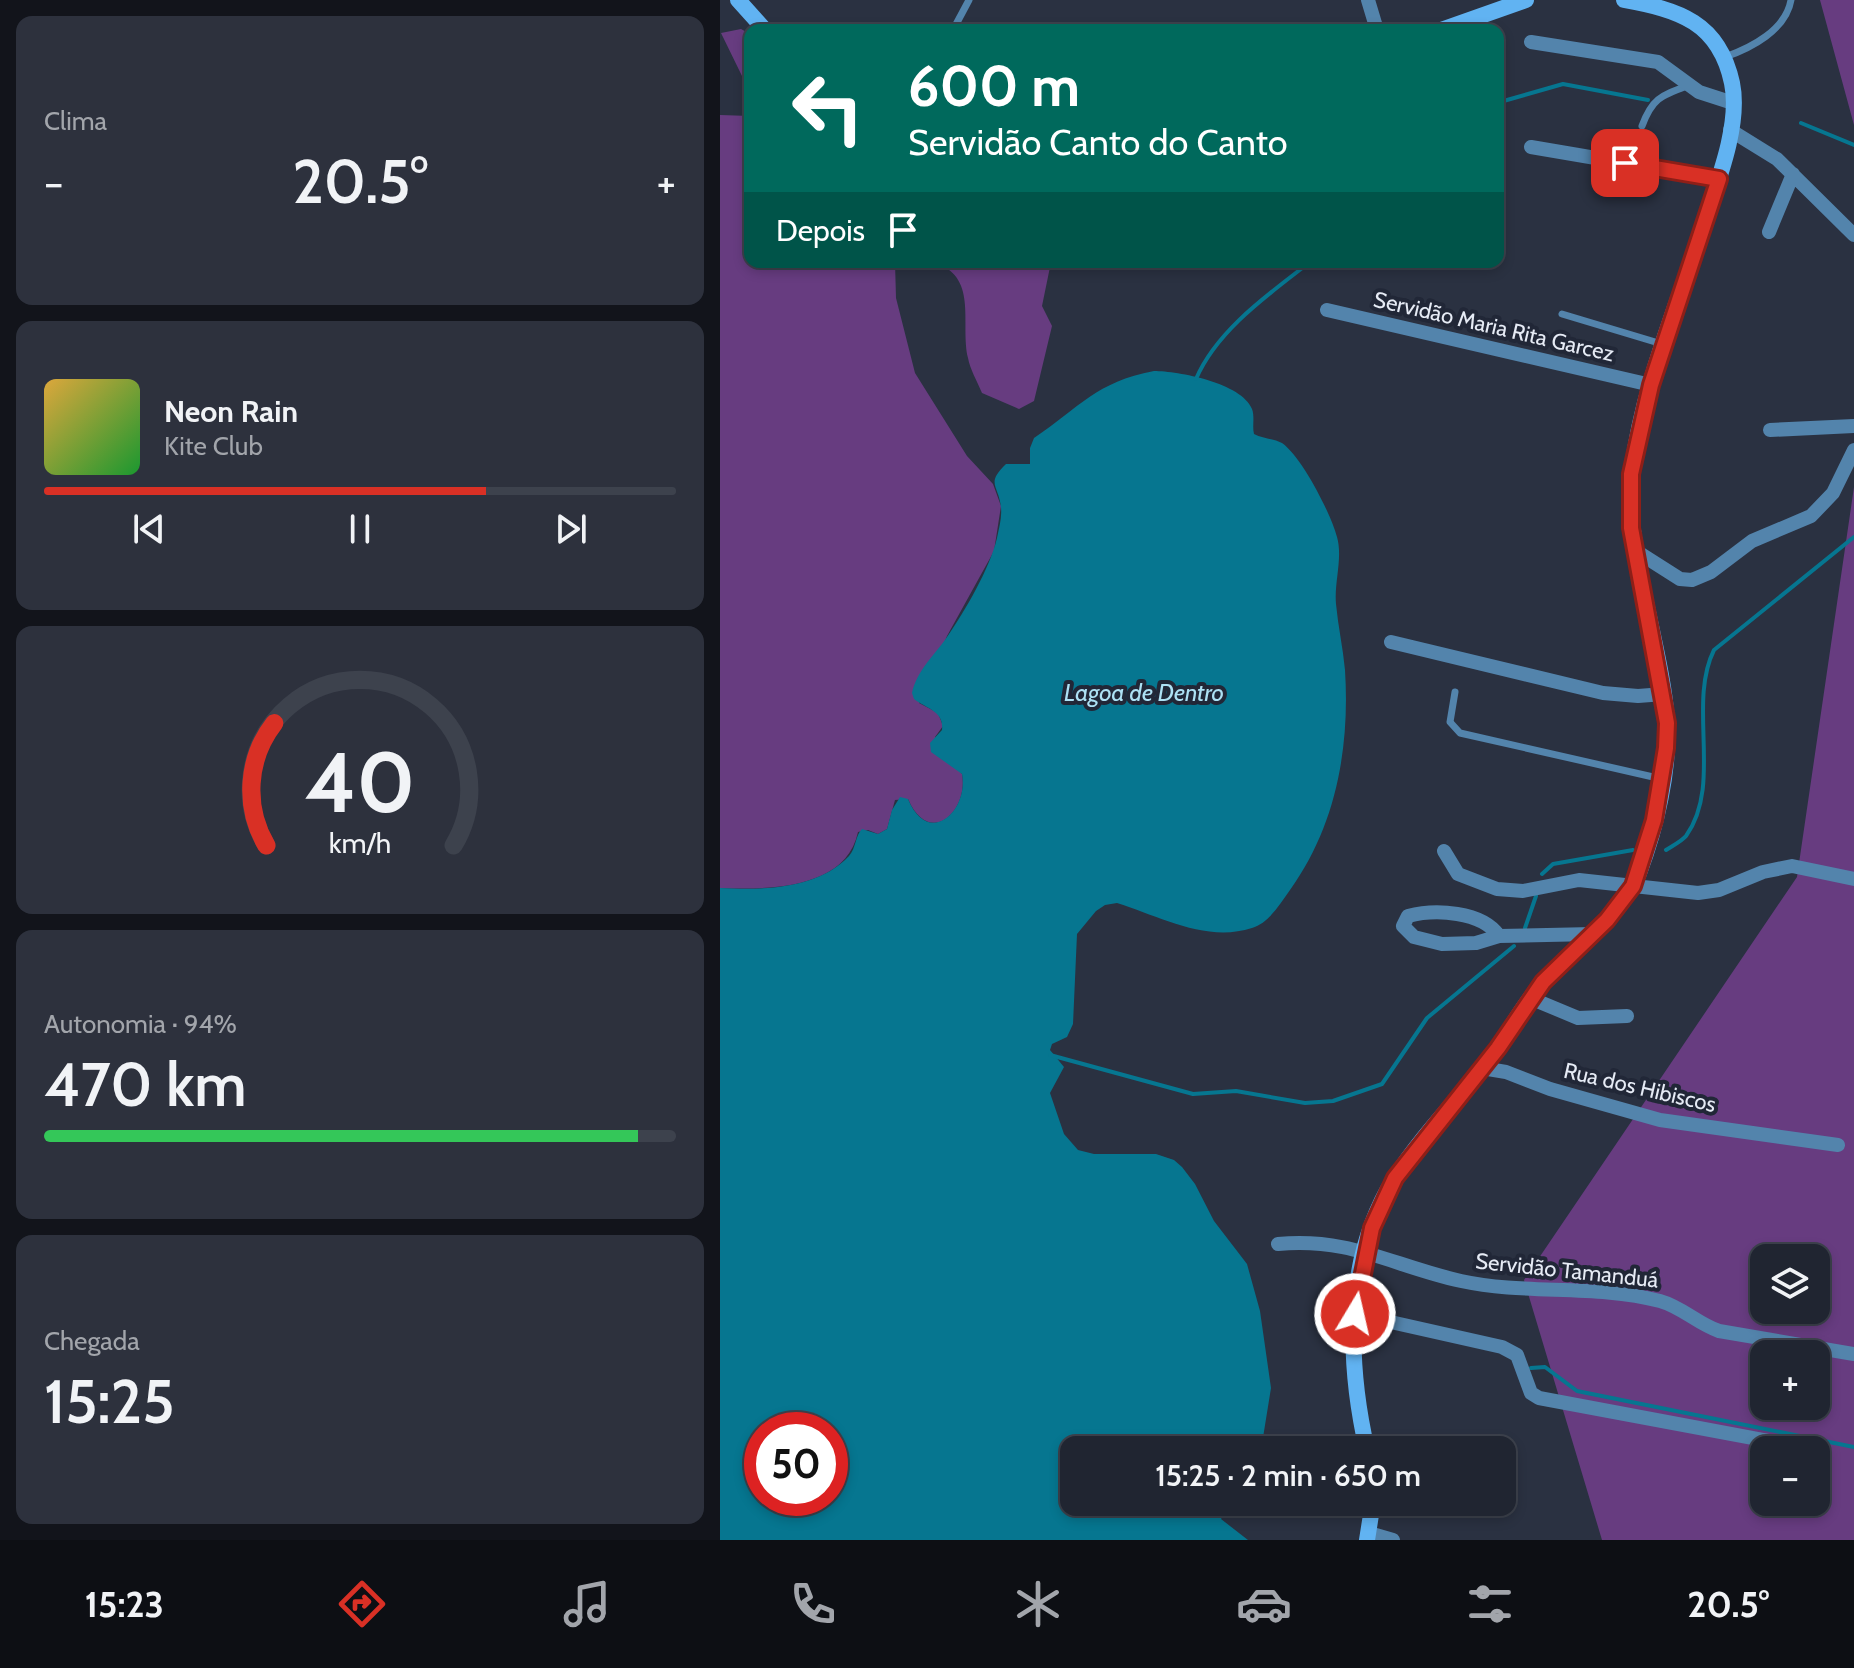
<!DOCTYPE html>
<html lang="pt">
<head>
<meta charset="utf-8">
<style>
  :root { --surface:#202531; --page:#2d313d; --text:#f1f3f6; --muted:#a2a5ab; --line:#3d424d; --accent:#d93025 }
  body { margin:0; font-family:Cabin,sans-serif; background:var(--page); color:var(--text); height:100vh; display:flex; flex-direction:column; font-size:30px; white-space:nowrap }
  * { box-sizing:border-box; margin:0 }
  p { font-size:26px; color:var(--muted) }
  .icon { flex:none; width:44px; height:44px; fill:none; stroke:currentColor; stroke-width:2; stroke-linecap:round; stroke-linejoin:round }
  .map { position:relative; flex:1; overflow:hidden }
  .panel { display:flex; flex-direction:column; gap:16px; padding:16px; background:#12141b; width:720px }
  .panel>* { flex:none }
  .guide { position:absolute; left:24px; top:24px; width:760px; height:244px; border-radius:16px; box-shadow:0 4px 12px #0003,0 0 0 2px var(--line); background:#00695c; color:#fff; overflow:hidden }
  .tools { position:absolute; left:1030px; top:1244px; display:grid; gap:16px }
  .tools a { display:grid; place-items:center; width:80px; height:80px; border-radius:16px; background:var(--surface); box-shadow:0 4px 12px #0003,0 0 0 2px var(--line); font-size:40px }
  .speed { position:absolute; left:24px; top:1412px; display:flex; gap:16px; font-size:40px; font-weight:700; text-align:center }
  .speed>* { display:grid; place-content:center; width:104px; height:104px; border-radius:50%; background:var(--surface); box-shadow:0 4px 12px #0003,0 0 0 2px var(--line); line-height:1 }
  .speed .limit { border:12px solid #d22; background:#fff; color:#111 }
  .pin { position:absolute; display:grid; place-items:center; width:68px; height:68px; color:#fff; margin:-34px; border-radius:16px; box-shadow:0 4px 12px #0006 }
  .me { position:absolute; width:88px; margin:-44px; rotate:9deg; stroke-linejoin:round; filter:drop-shadow(0 0 6px #0008) }
  .turn { display:flex; align-items:center; gap:28px; height:168px; padding:0 32px; font-size:36px }
  .turn .icon { width:104px; height:104px; stroke-width:2.5 }
  .turn b { display:block; font-size:56px; line-height:68px }
  .then { display:flex; align-items:center; height:76px; padding:0 32px; background:#0003; gap:16px; font-size:30px }
  .big { font-size:60px; font-weight:600; line-height:1.1 }
  .panel .tile { flex:1; display:flex; flex-direction:column; justify-content:center; gap:12px; min-width:0; padding:0 28px; border-radius:16px; background:var(--page) }
  .panel .dial { align-items:center; gap:0 }
  .dial svg { height:208px; overflow:visible; fill:none; stroke:var(--line); stroke-width:7; stroke-linecap:round; text-anchor:middle }
  .dial text { fill:var(--text); stroke:none }
  .song { display:flex; align-items:center; gap:24px }
  .cover { width:96px; height:96px; border-radius:12px; background:linear-gradient(135deg,hsl(40 70% 55%),hsl(130 70% 35%)) }
  .played { height:8px; border-radius:4px; background:linear-gradient(90deg,var(--accent) 70%,var(--line) 70%) }
  .keys { display:flex; justify-content:space-around; direction:ltr }
  .heat { display:flex; justify-content:space-between; align-items:center; font-size:44px; direction:ltr }
  .charge { height:12px; border-radius:6px; background:linear-gradient(90deg,#34c759 94%,var(--line) 0) }
  .trip { position:absolute; left:340px; top:1436px; width:456px; height:80px; border-radius:16px; background:var(--surface); box-shadow:0 4px 12px #0003,0 0 0 2px var(--line); font-weight:600; line-height:80px; text-align:center }
  .menu { display:flex; height:128px; justify-content:space-around; align-items:center; background:#0d0f14; color:var(--muted) }
  .menu .icon { width:56px; height:56px }
  .menu .active { color:var(--accent) }
  .menu b { font-size:36px; color:var(--text) }
  main { display:flex; flex:1; min-height:0 }
  .map>svg:first-child { display:block }
  .green { fill:#673c80; fill-rule:evenodd }
  .water { fill:#067690; fill-rule:evenodd }
  .lines { fill:none; stroke-linecap:round; stroke-linejoin:round }
  .stream { stroke:#067690; stroke-width:4 }
  .service { stroke:#5384ac; stroke-width:7 }
  .minor { stroke:#5384ac; stroke-width:14 }
  .secondary { stroke:#61b3f2; stroke-width:16 }
  .route-casing { stroke:#8d1f18; stroke-width:20 }
  .route { stroke:#d93025; stroke-width:14 }
  .labels { text-anchor:middle; stroke-width:8; stroke-linejoin:round; paint-order:stroke }
  .street-label { font-size:22px; fill:#e6ebf5; stroke:#212737 }
  .water-label { font-size:24px; font-style:italic; fill:#ade1f4; stroke:#212737 }
</style>
</head>
<body>
<main>
<section class="panel">
<div class="tile"><p>Clima</p>
<div class="heat"><a>−</a><b class="big">20.5°</b><a>+</a></div>
</div>
<div class="tile">
<div class="song"><i class="cover"></i><div><b>Neon Rain</b><p>Kite Club</p></div></div>
<div class="played"></div>
<div class="keys"><svg class="icon" aria-label="previous" viewBox="0 0 24 24"><path d="M18 5L8 12l10 7zM5 5v14"/></svg><svg class="icon" aria-label="pause" viewBox="0 0 24 24"><path d="M8 5v14M16 5v14"/></svg><svg class="icon" aria-label="next" viewBox="0 0 24 24"><path d="M6 5l10 7-10 7zM19 5v14"/></svg></div>
</div>
<div class="tile dial"><svg viewBox="0 0 100 80">
<path d="M14 69A42 42 0 1 1 86 69"/>
<path d="M14 69A42 42 0 0 1 17 22" stroke="#d93025"/>
<text x="50" y="56" font-size="32" font-weight="700">40</text>
<text x="50" y="72" font-size="11">km/h</text>
</svg></div>
<div class="tile"><p>Autonomia · 94%</p><b class="big">470 km</b><div class="charge"></div></div>
<div class="tile"><p>Chegada</p><b class="big">15:25</b></div>
</section>
<div class="map">
<svg width="1134" height="1540" viewBox="0 0 1134 1540">
  <rect width="100%" height="100%" fill="#2a3141"/>
  <!-- green -->
  <path class="green" d="M1100,0H1134V125Z
    M21,29L30,34V262H175L176,298L195,373L247,456L273,484L281,506L274,551L227,636L199,703L218,713L223,726L215,737L242,774C249,810 210,849 188,799L175,800L167,829L158,834L148,830L138,832C126,890 46,890 0,888V115L30,116L22,76L1,33Z
    M213,262H345L330,267L322,306L332,326L314,401L299,409L262,393C257,381 250,369 248,358C240,322 259,276 213,262Z
    M1134,487V1540H882L804,1280L1077,877ZM1044,1258H1096V1310H1044ZM1044,1354H1096V1406H1044ZM1044,1450H1096V1502H1044Z"/>
  <!-- water -->
  <path class="water" d="M434,371C458,371 522,383 532,409C535,417 532,426 534,434C543,439 553,438 562,443C582,457 611,514 617,537C623,558 614,582 616,604C618,626 623,648 625,670C630,748 616,826 570,890C560,904 549,923 532,928C486,943 439,916 397,903L385,905L376,911L357,934L353,1024L347,1037L332,1044L330,1050L344,1067L330,1093L344,1134L358,1150L374,1154H436L454,1160L462,1167L475,1184L494,1221L527,1264L540,1311L551,1388L541,1450H354V1502H517L506,1510L501,1519L528,1540H0V888C42,890 97,890 129,856C136,848 135,836 142,829L158,834L167,829L172,810L180,797L188,799C209,849 249,810 242,774L211,752L210,743L222,730C224,711 207,709 194,699L192,693C197,670 214,656 227,637C245,611 270,568 277,538C279,528 282,518 281,508C279,485 265,484 286,464H310V448L314,438C360,407 376,382 434,371ZM42,1430H110V1498H42Z"/>
  <g class="lines">
    <!-- stream -->
    <path class="stream" d="M778,106L780,102L843,84L928,100
      M1081,123L1134,145
      M476,379C497,330 549,294 590,262
      M946,850C952,846 962,841 966,836C1003,785 967,704 994,650L1134,537
      M822,874L833,864L913,850
      M805,928L816,896
      M330,1055L473,1094L516,1091L585,1103L613,1101L662,1084L707,1018L794,946
      M811,1368L825,1367L857,1391L1134,1447"/>
    <!-- service -->
    <path class="service" d="M233,30L249,0
      M1005,57C1031,48 1066,30 1071,0
      M922,126C932,99 940,96 967,86
      M842,314L942,344
      M735,692L730,722L740,733L942,779"/>
    <!-- minor -->
    <path class="minor" d="M648,0L657,30
      M811,42L938,62L979,92L1013,103
      M1010,130L1057,159L1134,235
      M811,147L999,179
      M1049,232L1073,174
      M607,310L931,385
      M1050,430L1134,426
      M916,551L960,579L972,580L991,572L1032,541L1091,516L1113,493L1134,450
      M671,642L883,693L918,696L944,694
      M724,851L738,874L777,889L803,891L859,880L978,893L999,890L1043,872L1072,866L1134,879
      M779,936C762,911 715,909 688,916L683,926L694,937L722,944L756,943L779,936L873,934
      M810,998L858,1018L907,1016
      M762,1068L786,1072L830,1089L940,1120L1118,1145
      M558,1244C630,1237 673,1266 741,1281C806,1295 875,1284 940,1301C962,1307 978,1324 999,1331L1134,1354
      M635,1314L782,1347L797,1355L811,1393L819,1398L1086,1448
      M649,1533L673,1540"/>
    <!-- secondary -->
    <path class="secondary" d="M18,0L45,30
      M721,30L806,0
      M647,1450C627,1362 624,1259 674,1179C700,1138 735,1102 766,1064C786,1038 800,1008 822,983C854,946 900,920 919,873C936,828 950,770 947,721C944,678 932,634 924,592C916,550 907,512 912,470C922,387 957,306 983,226C996,186 1021,126 1012,83C999,22 959,10 904,0
      M647,1540L653,1502"/>
  </g>
  <g class="lines">
    <!-- route casing -->
    <g class="route-casing">
      <path id="route" d="M635,1314L652,1228L675,1178L778,1048L823,982L887,920L913,886L934,820L946,748L947,723L911,528V474L931,385L999,179L905,163"/>
    </g>
    <!-- route -->
    <use href="#route" class="route"/>
  </g>
  <g class="labels">
    <!-- street labels -->
    <g class="street-label">
      <text transform="translate(774 326) rotate(13)" y="8">Servidão Maria Rita Garcez</text>
      <text transform="translate(920 1087) rotate(13)" y="8">Rua dos Hibiscos</text>
      <text transform="translate(847 1270) rotate(6)" y="8">Servidão Tamanduá</text>
    </g>
    <!-- water labels -->
    <g class="water-label">
      <text x="424" y="701">Lagoa de Dentro</text>
    </g>
  </g>
</svg>
<div class="tools">
<a><svg class="icon" aria-label="layers" viewBox="0 0 24 24"><path d="M12 4l9 5-9 5-9-5zM3 14l9 5 9-5"/></svg></a>
<a>+</a>
<a>−</a>
</div>
<div class="speed"><div class="limit">50</div></div>
<div class="pin" style="left:905px;top:163px;background:#d93025"><svg class="icon" aria-label="arrive" viewBox="0 0 24 24"><path d="M6 21V4h12l-3 4 3 4H6"/></svg></div>
<svg class="me" style="left:635px;top:1314px" viewBox="-20 -20 40 40"><circle r="17" fill="#d93025" stroke="#fff" stroke-width="3"/><path d="M0-11L8 9 0 5-8 9z" fill="#fff"/></svg>
<div class="trip">15:25 · 2 min · 650 m</div>
<div class="guide">
<div class="turn"><svg class="icon" aria-label="left" viewBox="0 0 24 24"><path d="M17 20v-9H6M10 6l-5 5 5 5"/></svg><div><b>600 m</b>Servidão Canto do Canto</div></div>
<div class="then">Depois<svg class="icon" aria-label="arrive" viewBox="0 0 24 24"><path d="M6 21V4h12l-3 4 3 4H6"/></svg></div>
</div>
</div>
</main>
<nav class="menu">
<b>15:23</b>
<svg class="icon active" aria-label="directions" viewBox="0 0 24 24"><path d="M12 3l9 9-9 9-9-9zM9 14v-3h6M13 9l2 2-2 2"/></svg>
<svg class="icon" aria-label="music" viewBox="0 0 24 24"><path d="M9 18V5l10-2v13"/><circle cx="6" cy="18" r="3"/><circle cx="16" cy="16" r="3"/></svg>
<svg class="icon" aria-label="phone" viewBox="0 0 24 24"><path d="M5 4h4l2 5-3 2q2 4 5 5l2-3 5 2v4C11 20 4 13 5 4z"/></svg>
<svg class="icon" aria-label="climate" viewBox="0 0 24 24"><path d="M12 3v18M4 7l16 10M4 17L20 7"/></svg>
<svg class="icon" aria-label="car" viewBox="0 0 24 24"><path d="M5 17H2v-5l4-1 3-4h7l3 4 3 1v5h-3M9 17h6M6 11h13"/><circle cx="7" cy="17" r="2"/><circle cx="17" cy="17" r="2"/></svg>
<svg class="icon" aria-label="filters" viewBox="0 0 24 24"><path d="M4 7h16M4 17h16"/><circle cx="9" cy="7" r="2"/><circle cx="15" cy="17" r="2"/></svg>
<b>20.5°</b>
</nav>
</body>
</html>
